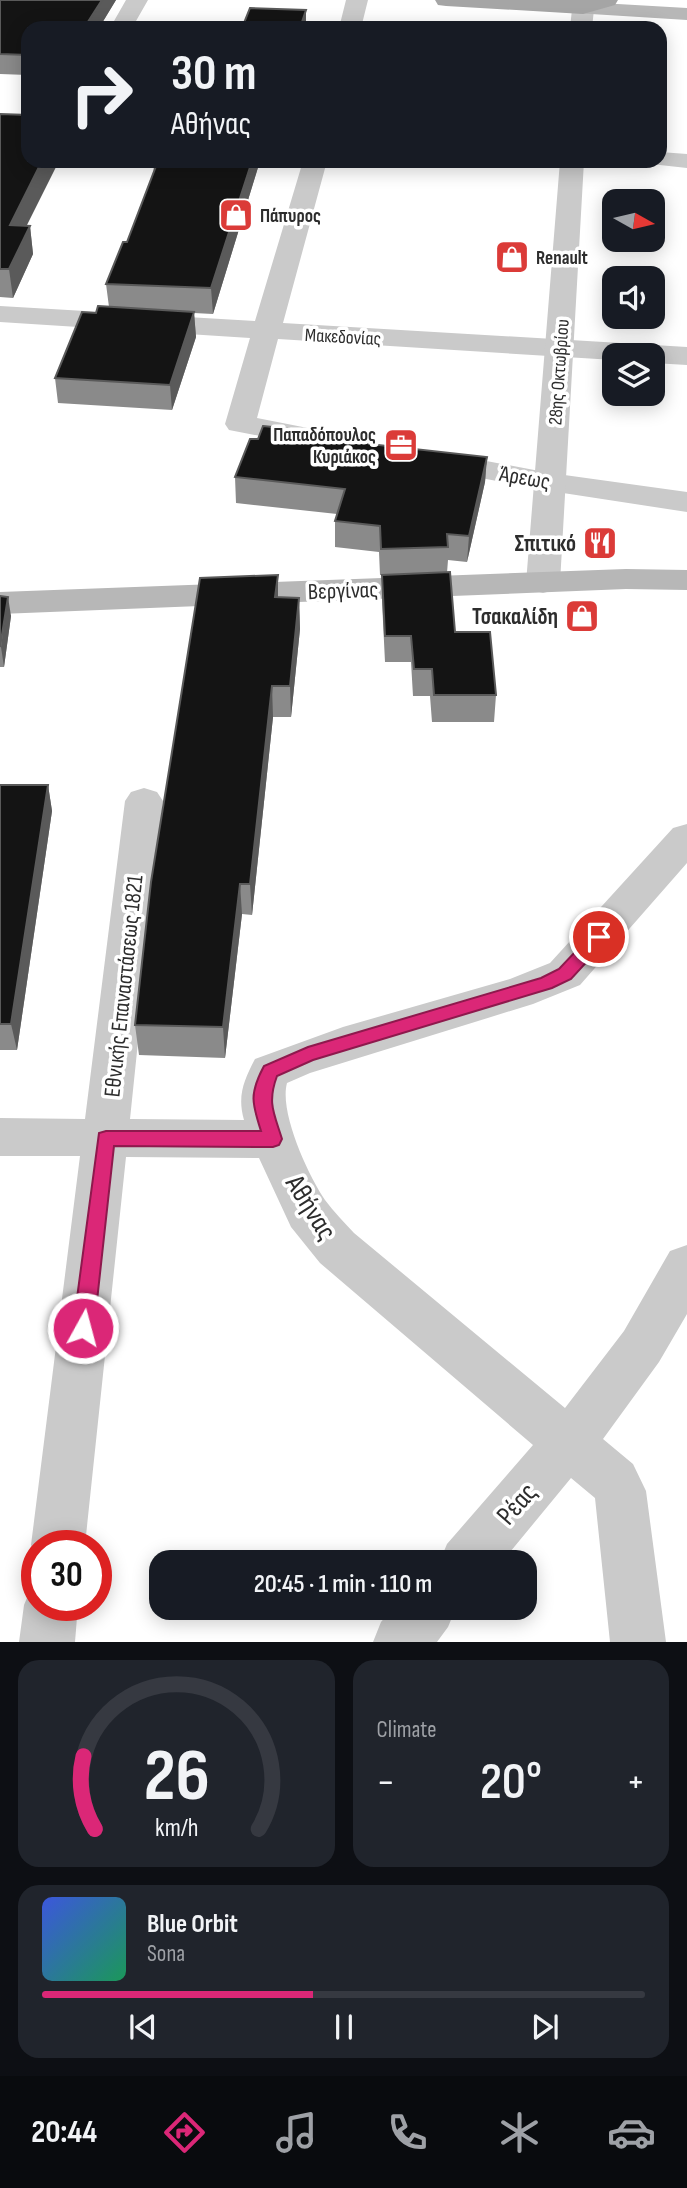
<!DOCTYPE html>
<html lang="en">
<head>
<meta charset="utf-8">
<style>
  :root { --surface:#171b24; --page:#20242c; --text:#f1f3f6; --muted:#9ea1a6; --line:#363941; --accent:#db2777 }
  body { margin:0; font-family:"Sofia Sans Condensed",sans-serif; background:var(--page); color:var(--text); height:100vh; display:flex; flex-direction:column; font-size:26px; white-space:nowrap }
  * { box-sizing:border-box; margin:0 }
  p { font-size:23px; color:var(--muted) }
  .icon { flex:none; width:38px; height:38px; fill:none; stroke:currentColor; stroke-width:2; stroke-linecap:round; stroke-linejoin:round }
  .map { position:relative; height:1642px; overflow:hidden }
  .sheet { display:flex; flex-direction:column; gap:18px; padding:18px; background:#0d0f14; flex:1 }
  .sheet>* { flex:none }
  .guide { position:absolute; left:21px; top:21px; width:646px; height:147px; border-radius:21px; box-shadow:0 4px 18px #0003; background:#171b24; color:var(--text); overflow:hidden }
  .needle { width:46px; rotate:98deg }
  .controls { position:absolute; left:602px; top:189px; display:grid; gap:14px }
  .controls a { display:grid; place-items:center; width:63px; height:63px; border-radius:14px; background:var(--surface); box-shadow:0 4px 18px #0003; font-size:35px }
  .speed { position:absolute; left:21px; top:1530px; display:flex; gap:14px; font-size:35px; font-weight:700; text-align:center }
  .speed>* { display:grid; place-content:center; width:91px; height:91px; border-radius:50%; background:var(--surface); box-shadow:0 4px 18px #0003; line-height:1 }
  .speed .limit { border:10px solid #d22; background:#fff; color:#111 }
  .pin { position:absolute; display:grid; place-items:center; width:60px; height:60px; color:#fff; margin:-30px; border:4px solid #fff; border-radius:50%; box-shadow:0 2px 7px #0007 }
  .me { position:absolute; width:77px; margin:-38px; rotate:7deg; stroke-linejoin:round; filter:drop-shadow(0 0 5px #0008) }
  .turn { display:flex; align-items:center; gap:24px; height:147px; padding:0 35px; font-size:32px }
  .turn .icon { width:91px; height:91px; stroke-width:2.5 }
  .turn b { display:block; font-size:49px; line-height:60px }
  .big { font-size:52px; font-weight:600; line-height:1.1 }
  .sheet .widget { flex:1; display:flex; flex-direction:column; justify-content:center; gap:10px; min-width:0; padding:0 24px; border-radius:21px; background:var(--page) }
  .sheet .dial { align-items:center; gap:0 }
  .dial svg { height:182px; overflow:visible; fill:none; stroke:var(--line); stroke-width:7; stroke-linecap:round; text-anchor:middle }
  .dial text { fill:var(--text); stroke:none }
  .song { display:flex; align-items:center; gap:21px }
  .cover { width:84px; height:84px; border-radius:10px; background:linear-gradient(135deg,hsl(230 70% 55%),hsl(150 70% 35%)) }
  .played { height:7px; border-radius:4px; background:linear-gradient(90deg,var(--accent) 45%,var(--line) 45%) }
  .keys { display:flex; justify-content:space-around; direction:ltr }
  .heat { display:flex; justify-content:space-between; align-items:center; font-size:38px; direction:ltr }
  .sheet .tiles { flex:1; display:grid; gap:18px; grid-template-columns:1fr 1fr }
  .widget:last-child { grid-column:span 2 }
  .trip { position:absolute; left:149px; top:1550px; width:388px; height:70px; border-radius:21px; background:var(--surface); box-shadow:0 4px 18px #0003; font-weight:600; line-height:70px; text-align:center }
  .menu { display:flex; height:112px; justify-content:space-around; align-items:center; background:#090b0e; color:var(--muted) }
  .menu .icon { width:49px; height:49px }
  .menu .active { color:var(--accent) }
  .menu b { font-size:32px; color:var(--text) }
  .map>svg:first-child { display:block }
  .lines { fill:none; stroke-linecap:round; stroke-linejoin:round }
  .minor { fill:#cacaca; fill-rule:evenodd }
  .tertiary { fill:#cacaca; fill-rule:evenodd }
  .secondary { fill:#b7b7b7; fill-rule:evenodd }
  .primary { fill:#a5a5a5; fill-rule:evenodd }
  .wall { fill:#8a8a8a }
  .shaded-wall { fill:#5a5a5a }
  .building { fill:#141414; stroke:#5a5a5a; stroke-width:2 }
  .route { fill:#db2777; stroke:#8e194d; stroke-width:2 }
  .labels { text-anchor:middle; stroke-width:7; stroke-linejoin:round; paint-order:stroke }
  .far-poi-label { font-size:19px; font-weight:bold; fill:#2d2d2d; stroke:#fff; text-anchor:start }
  .far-street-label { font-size:19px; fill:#2d2d2d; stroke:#fff }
  .street-label { font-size:23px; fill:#2d2d2d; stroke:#fff }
  .poi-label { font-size:23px; font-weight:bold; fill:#2d2d2d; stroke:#fff; text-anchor:end }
  .near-street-label { font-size:28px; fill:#2d2d2d; stroke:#fff }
</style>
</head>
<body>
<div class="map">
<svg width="687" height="1642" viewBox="0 0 687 1642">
  <rect width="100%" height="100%" fill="#fff"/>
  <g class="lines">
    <!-- minor -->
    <path class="minor" d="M126,0H148L132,28H110Z
      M346,0H368L361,28H339Z
      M660,152L687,154V168L651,164L649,161H660Z
      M303,161H327L283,323L687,347V365L653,363V355H614V360L278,339L257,418L323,431L327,437L323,443L312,446L229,430L225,424L250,338L0,322V306L255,321Z
      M434,451L550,473L687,492V512L550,491L423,467L419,460L423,453Z
      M144,788L157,792L163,801L130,1119L244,1120C237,1096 244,1080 255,1059L343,1027L510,979L550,963L673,828L687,824V863L580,985L533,1004L310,1073L287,1083C279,1112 308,1175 325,1200C334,1212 344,1222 354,1233L565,1408L624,1331L670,1251L687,1245V1314L659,1362L603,1439L633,1464L646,1491L666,1642H610L595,1498L571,1478L501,1563H439L447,1544L533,1445L320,1263L291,1227L259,1158L126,1157L85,1545H37V1558L31,1545L80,1156H0V1118L85,1119L125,801L131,792Z
      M37,1583V1605H78L75,1642H19L24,1605L32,1586Z
      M393,1608H456L448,1627L437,1642H373L381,1622Z"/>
    <!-- tertiary -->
    <path class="tertiary" d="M573,0H595L592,28H570Z
      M560,161H584L560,583L555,590L543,593L531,590L526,583Z"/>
    <!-- secondary -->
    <path class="secondary" d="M583,2L687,8V20L575,13L572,8L575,3Z
      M626,569L687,570V590L626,589L0,614V592Z"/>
    <!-- primary -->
    <path class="primary" d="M435,0H618L615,5L583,14L446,6L438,5Z"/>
  </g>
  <!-- wall -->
  <path class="wall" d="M0,0H116L99,28H28V75L0,74Z
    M0,114L27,226H30L33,254L13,298L0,297Z
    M153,161H260L213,314L194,313L196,337L172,410L58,403L55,378L96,313L109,307L106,284L127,242L154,173Z
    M371,437V444L487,457L485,482L467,562L448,560L447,573L455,632L496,695L494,722H432L430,696H413L411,662H385L382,601V575H380L379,552L335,547V521L337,514L236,503L235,477Z
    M0,596L11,616L4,667H0Z
    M278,597L299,598L300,629L291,717H273L252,915L242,914L225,1058L139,1055L135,1025Z
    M0,785H48L52,811L17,1050H0Z"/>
  <!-- shaded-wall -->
  <path class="shaded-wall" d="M102,0H116L99,28H84Z
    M306,10V28H300Z
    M42,161H59L13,253L10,225Z
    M252,161H260L213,314L211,288Z
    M30,226L33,254L13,298L9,269Z
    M194,312L196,337L172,410L170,385Z
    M487,457L485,482L467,562L469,536Z
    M278,575V606L275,597Z
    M8,597L11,616L4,667L1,647Z
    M299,598L300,629L291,717L290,686Z
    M272,686L273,717L252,915L250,884Z
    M48,785L52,811L17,1050L11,1024Z
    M240,884L242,914L225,1058L223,1027Z"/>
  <!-- building -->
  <path class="building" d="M0,0H102L84,28H28V55L0,54Z
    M250,8L306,10L300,28H242Z
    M0,114L28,115V161H42L10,225L30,226L9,269H0Z
    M158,161H252L211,288L106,284L123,242H127Z
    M98,306L194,312L170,385L55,378L82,312L96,313Z
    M263,426L371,437L369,444L487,457L469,536L447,534L448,547L381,549L380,526L335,521L345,489L235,477L250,439H258Z
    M450,572L455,632H490L496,695H434L432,669H414L411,636H385L382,575Z
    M278,575L275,597L299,598L290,686H272L250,884H240L223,1027L135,1025L151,882L200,578Z
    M0,596L8,597L0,647Z
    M0,785H48L11,1024H0Z"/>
  <!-- route -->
  <path class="route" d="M599,931L605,933L608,937L605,942L571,979L552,988L313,1060L277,1076C267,1103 274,1113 282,1139L279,1145L273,1147L114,1146L94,1328L91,1335L83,1337L76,1335L73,1328L99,1133L106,1131H261C252,1103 249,1094 264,1066L308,1047L541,978L559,969L593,933Z"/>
  <!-- icons -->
  <defs>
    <g id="shop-square" transform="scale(1.75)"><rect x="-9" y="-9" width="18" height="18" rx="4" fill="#db3b38" stroke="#fff"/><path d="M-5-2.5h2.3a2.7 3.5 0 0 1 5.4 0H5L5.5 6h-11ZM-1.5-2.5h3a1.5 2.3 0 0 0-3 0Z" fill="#fff"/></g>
    <g id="office-square" transform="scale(1.75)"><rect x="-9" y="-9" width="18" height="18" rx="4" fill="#db3b38" stroke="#fff"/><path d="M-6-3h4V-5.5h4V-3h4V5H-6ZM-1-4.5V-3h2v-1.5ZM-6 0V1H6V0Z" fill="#fff"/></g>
    <g id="restaurant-square" transform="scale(1.75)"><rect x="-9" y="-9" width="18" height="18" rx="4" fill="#db3b38" stroke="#fff"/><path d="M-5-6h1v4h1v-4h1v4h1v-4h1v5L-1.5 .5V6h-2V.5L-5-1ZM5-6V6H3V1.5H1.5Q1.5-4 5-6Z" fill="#fff"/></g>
  </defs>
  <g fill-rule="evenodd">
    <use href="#shop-square" x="236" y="215"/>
    <use href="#shop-square" x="512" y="257"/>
    <use href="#office-square" x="401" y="445"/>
    <use href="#restaurant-square" x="600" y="543"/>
    <use href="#shop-square" x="582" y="616"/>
  </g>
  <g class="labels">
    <!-- far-poi labels -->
    <g class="far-poi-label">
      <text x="260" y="222">Πάπυρος</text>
      <text x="536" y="264">Renault</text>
      <text x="376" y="441" text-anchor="end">Παπαδόπουλος<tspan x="376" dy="22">Κυριάκος</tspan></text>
    </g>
    <!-- far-street labels -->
    <g class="far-street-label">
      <text transform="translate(343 336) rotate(3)" y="7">Μακεδονίας</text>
      <text transform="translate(558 372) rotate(-86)" y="7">28ης Οκτωβρίου</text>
    </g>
    <!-- street labels -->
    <g class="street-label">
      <text transform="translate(525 477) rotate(10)" y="8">Άρεως</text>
      <text transform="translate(343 590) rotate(-2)" y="8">Βεργίνας</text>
      <text transform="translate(123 986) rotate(-84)" y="8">Εθνικής Επαναστάσεως 1821</text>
    </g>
    <!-- poi labels -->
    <g class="poi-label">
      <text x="576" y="551">Σπιτικό</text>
      <text x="558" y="624">Τσακαλίδη</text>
    </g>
    <!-- near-street labels -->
    <g class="near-street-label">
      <text transform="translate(312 1207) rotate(58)" y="10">Αθήνας</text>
      <text transform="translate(516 1503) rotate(-49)" y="10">Ρέας</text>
    </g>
  </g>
</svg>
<div class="controls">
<a><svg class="needle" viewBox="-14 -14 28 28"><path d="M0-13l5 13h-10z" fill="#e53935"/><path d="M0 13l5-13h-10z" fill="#9ea1a6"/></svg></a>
<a><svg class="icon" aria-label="sound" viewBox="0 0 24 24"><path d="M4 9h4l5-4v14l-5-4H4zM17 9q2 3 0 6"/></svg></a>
<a><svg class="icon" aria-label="layers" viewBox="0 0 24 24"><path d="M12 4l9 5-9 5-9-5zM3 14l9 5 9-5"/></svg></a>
</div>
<div class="speed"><div class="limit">30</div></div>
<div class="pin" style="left:599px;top:937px;background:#d93025"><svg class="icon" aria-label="arrive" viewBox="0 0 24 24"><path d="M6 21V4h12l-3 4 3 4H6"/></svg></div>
<svg class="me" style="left:83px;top:1328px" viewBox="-20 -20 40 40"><circle r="17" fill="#db2777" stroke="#fff" stroke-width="3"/><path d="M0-11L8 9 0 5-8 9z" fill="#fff"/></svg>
<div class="trip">20:45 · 1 min · 110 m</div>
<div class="guide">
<div class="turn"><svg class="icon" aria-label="right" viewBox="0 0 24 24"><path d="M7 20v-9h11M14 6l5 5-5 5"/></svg><div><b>30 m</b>Αθήνας</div></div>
</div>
</div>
<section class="sheet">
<div class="tiles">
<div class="widget dial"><svg viewBox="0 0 100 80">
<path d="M14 69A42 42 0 1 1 86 69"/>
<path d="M14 69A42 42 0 0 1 9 37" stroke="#db2777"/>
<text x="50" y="56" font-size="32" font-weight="700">26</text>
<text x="50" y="72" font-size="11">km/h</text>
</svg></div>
<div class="widget"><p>Climate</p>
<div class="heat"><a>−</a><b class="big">20°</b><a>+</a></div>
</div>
<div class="widget">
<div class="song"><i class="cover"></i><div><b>Blue Orbit</b><p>Sona</p></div></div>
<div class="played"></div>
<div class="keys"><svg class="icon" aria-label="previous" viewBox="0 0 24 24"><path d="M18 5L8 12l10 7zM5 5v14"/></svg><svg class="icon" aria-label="pause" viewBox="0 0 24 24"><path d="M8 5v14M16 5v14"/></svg><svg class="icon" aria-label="next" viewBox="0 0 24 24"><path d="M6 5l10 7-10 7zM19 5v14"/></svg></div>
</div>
</div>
</section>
<nav class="menu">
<b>20:44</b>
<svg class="icon active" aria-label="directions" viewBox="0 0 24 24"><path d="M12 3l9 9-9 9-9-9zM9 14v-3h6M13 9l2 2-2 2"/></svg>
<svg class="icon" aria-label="music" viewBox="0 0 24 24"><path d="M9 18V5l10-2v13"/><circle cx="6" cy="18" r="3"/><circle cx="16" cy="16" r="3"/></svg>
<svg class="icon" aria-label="phone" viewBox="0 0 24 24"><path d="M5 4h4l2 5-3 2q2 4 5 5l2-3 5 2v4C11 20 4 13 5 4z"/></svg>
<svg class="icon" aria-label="climate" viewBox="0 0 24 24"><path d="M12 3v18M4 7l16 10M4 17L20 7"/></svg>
<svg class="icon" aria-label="car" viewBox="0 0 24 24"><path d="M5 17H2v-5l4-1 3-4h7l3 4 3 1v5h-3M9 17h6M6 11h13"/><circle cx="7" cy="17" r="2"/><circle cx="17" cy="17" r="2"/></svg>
</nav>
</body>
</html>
